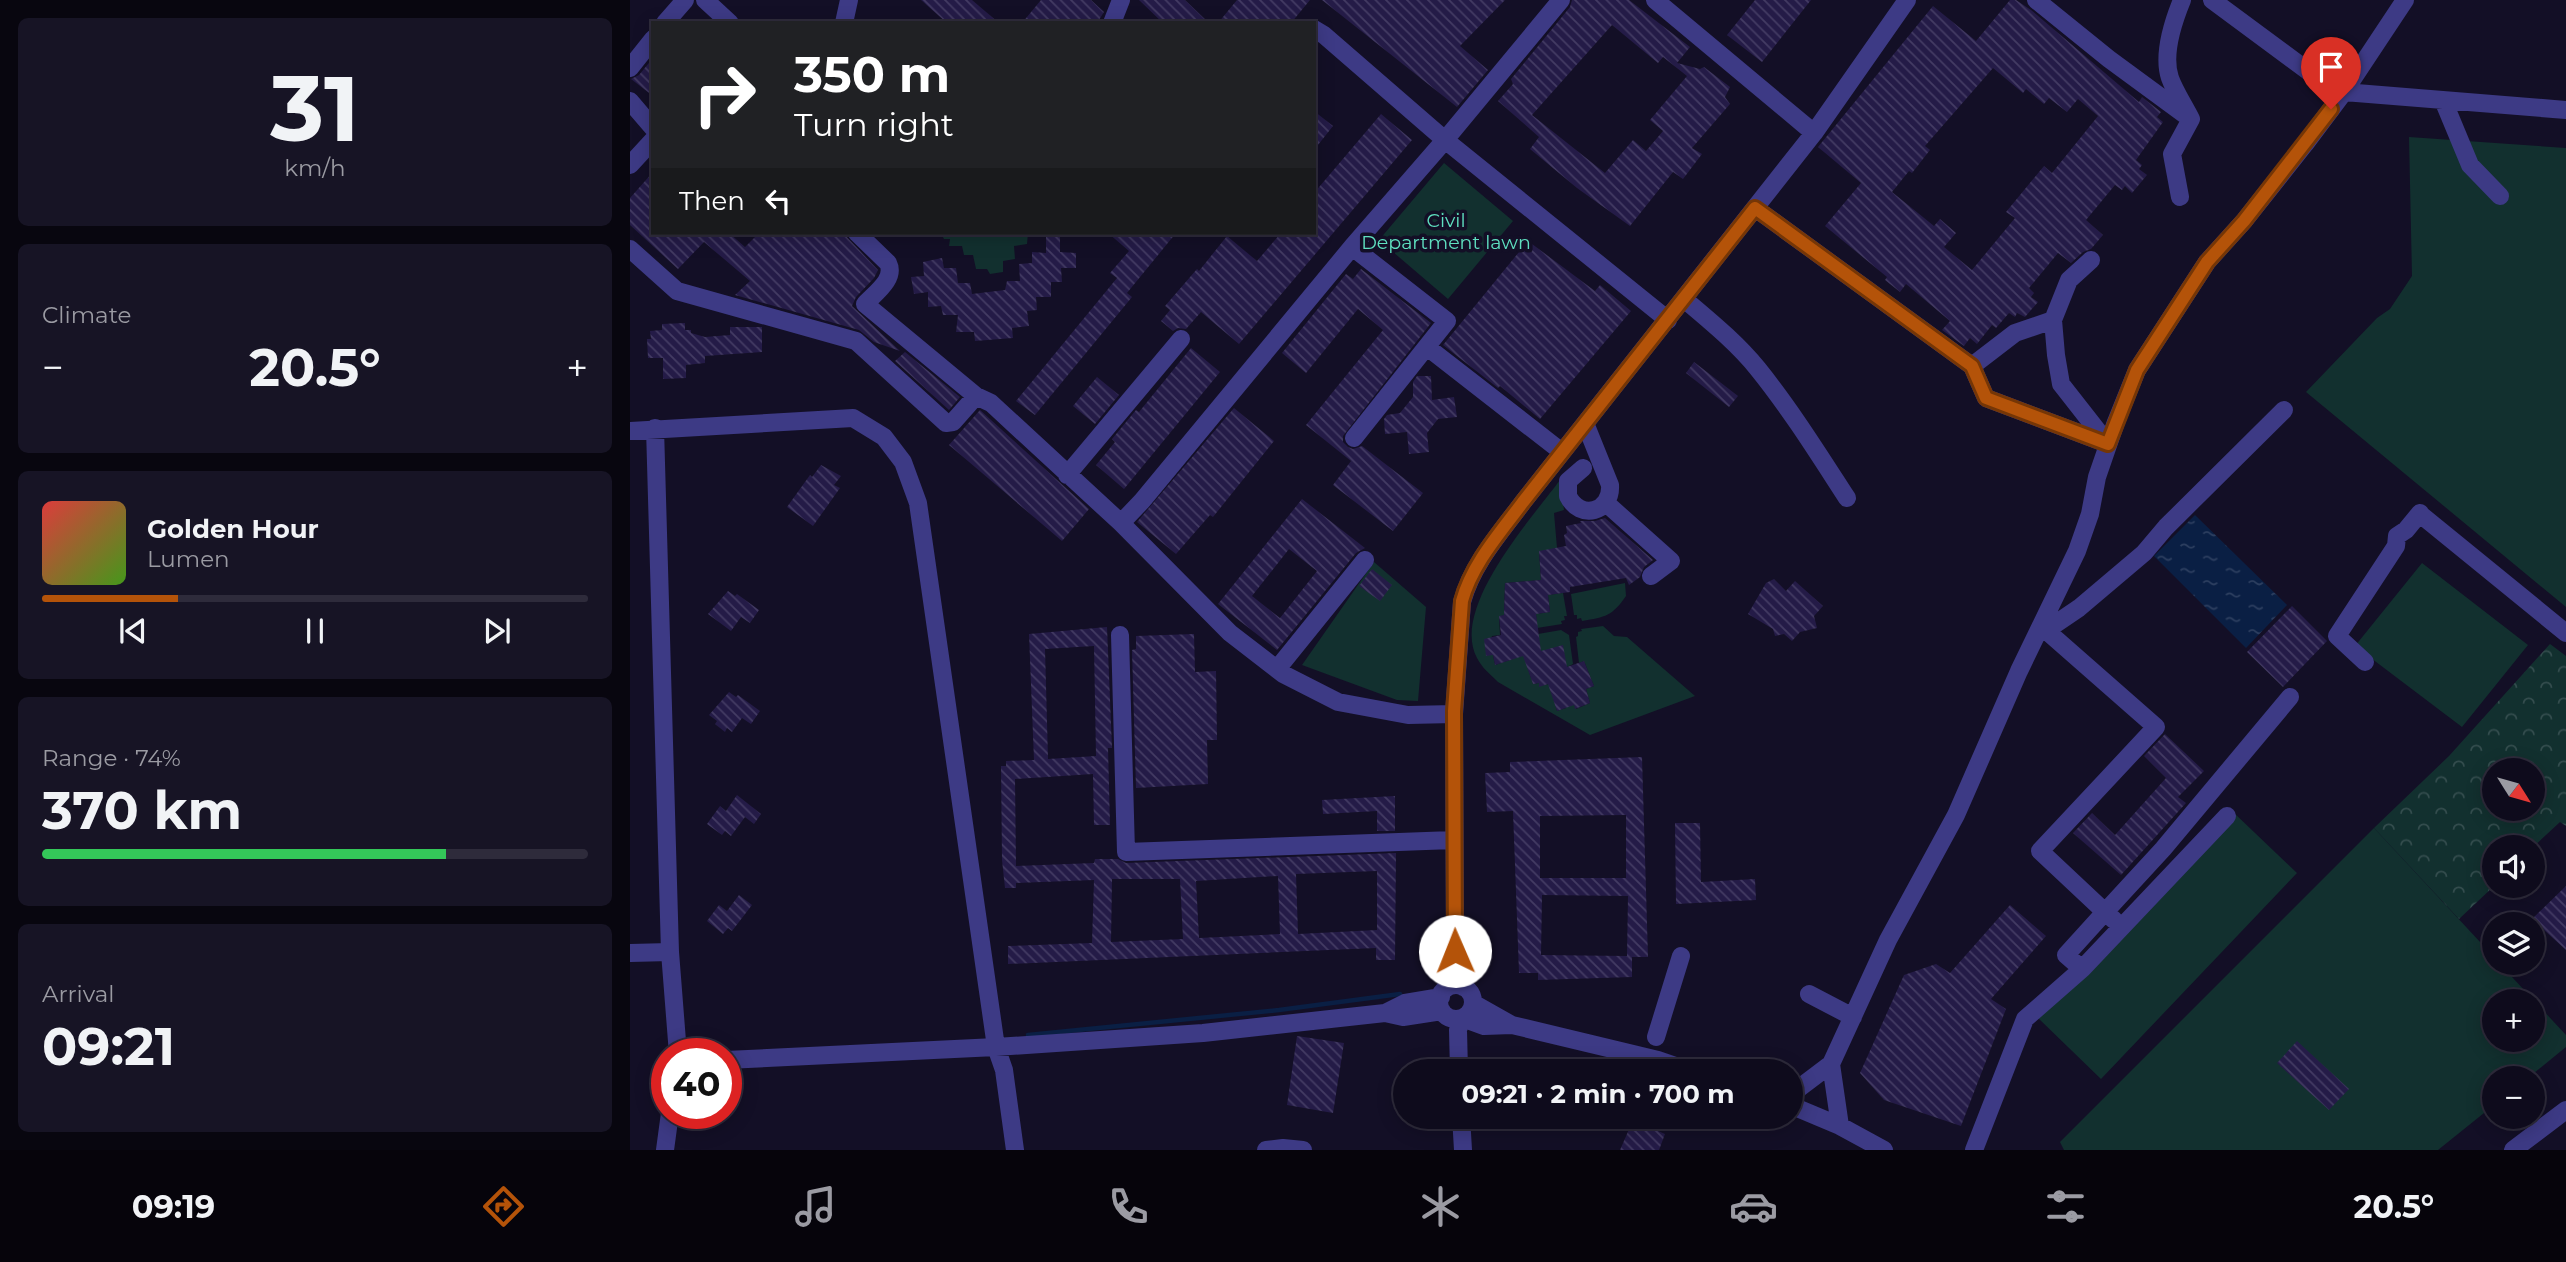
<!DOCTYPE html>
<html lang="en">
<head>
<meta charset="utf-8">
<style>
  :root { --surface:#0e0b1c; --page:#171425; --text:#f1f3f6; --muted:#9b9ba3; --line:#2e2b3b; --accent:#b45309 }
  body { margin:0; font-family:Montserrat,sans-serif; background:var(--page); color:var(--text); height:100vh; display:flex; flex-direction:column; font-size:26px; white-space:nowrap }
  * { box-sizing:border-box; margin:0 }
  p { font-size:23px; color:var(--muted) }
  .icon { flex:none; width:38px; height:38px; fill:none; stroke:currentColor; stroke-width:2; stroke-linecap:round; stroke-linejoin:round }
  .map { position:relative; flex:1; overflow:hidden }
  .sheet { display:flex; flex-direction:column; gap:18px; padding:18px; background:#08060f; width:630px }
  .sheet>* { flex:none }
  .guide { position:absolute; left:21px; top:21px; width:665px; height:214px; border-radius:0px; box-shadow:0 4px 18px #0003,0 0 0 2px var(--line); background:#202124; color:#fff; overflow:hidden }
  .needle { width:46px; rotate:127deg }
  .controls { position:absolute; left:1852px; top:758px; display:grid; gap:14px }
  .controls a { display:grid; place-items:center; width:63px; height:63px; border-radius:50%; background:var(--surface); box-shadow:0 4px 18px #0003,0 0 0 2px var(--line); font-size:35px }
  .speed { position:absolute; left:21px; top:1038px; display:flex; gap:14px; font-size:35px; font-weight:700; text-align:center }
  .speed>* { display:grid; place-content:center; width:91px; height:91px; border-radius:50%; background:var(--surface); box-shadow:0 4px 18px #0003,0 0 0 2px var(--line); line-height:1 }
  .speed .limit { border:10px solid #d22; background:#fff; color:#111 }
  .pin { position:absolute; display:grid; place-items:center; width:60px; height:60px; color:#fff; margin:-72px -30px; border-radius:50% 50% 50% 0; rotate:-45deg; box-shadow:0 0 7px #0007 }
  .pin .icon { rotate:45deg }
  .me { position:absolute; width:77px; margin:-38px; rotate:359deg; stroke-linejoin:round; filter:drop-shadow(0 0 5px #0008) }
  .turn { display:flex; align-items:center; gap:24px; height:147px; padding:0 28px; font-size:32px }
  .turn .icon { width:91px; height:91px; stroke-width:2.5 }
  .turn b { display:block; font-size:49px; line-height:60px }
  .then { display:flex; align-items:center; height:66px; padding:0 28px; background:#0003; gap:14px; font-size:26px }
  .big { font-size:52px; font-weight:700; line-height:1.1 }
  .sheet .tile { flex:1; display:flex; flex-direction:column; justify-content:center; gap:10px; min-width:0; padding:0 24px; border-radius:10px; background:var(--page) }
  .sheet .dial { align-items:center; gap:0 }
  .dial b { font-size:91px; line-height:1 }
  .song { display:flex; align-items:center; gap:21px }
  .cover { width:84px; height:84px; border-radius:10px; background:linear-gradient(135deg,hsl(0 70% 55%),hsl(100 70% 35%)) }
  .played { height:7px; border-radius:4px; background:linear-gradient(90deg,var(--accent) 25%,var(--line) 25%) }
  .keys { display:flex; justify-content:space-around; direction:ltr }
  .heat { display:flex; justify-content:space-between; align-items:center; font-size:38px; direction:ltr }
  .charge { height:10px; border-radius:5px; background:linear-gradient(90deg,#34c759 74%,var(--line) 0) }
  .trip { position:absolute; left:763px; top:1059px; width:410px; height:70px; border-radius:35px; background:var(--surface); box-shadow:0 4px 18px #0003,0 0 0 2px var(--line); font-weight:700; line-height:70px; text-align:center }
  .tabs { display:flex; height:112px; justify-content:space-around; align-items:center; background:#06040b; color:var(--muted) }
  .tabs .icon { width:49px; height:49px }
  .tabs .on { color:var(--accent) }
  .tabs b { font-size:32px; color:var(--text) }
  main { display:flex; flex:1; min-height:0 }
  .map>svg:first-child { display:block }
  .park { fill:url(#park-crowns); fill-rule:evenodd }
  .garden { fill:#12302f; fill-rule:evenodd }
  .water { fill:url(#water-ripples) }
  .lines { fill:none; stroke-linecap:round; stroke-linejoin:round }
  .stream { stroke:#0a1f44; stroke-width:4.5 }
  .building { fill:url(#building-back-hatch); fill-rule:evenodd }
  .minor { stroke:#3d3a85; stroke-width:18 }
  .route-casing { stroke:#753606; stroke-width:18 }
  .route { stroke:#b45309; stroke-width:12 }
  .labels { text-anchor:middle; stroke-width:7; stroke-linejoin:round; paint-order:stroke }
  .park-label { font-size:19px; fill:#5fe0c0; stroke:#130f26 }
</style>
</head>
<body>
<main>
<section class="sheet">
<div class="tile dial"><b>31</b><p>km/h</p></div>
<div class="tile"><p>Climate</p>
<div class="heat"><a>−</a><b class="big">20.5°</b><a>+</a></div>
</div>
<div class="tile">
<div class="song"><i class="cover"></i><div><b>Golden Hour</b><p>Lumen</p></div></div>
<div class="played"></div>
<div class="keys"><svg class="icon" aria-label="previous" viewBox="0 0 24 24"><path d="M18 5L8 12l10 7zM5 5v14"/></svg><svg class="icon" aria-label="pause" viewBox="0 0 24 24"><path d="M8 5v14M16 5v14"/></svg><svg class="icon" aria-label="next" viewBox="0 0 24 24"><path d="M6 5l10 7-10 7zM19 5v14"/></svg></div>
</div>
<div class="tile"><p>Range · 74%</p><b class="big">370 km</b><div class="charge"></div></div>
<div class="tile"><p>Arrival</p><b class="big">09:21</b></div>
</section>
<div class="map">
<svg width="1936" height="1150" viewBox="0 0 1936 1150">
  <defs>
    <pattern id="park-crowns" width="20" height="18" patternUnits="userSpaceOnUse" patternTransform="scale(1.75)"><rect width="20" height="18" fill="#12302f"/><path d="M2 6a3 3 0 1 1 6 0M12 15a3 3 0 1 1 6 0" fill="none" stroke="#344d4e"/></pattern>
    <pattern id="water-ripples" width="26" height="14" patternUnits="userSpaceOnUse" patternTransform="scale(1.75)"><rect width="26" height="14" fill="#0a1f44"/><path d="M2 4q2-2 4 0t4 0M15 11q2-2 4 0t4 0" fill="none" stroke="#2d3f60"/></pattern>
    <pattern id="building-back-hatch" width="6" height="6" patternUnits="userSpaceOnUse" patternTransform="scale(1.75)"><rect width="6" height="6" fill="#241b47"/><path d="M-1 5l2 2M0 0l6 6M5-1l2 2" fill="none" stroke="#433b63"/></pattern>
  </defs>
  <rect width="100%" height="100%" fill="#130f26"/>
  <!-- park -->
  <path class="park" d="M1920,644L1936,656V826L1930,822L1902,848L1864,847V886L1829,919L1744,828L1819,756ZM1864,770H1902V808H1864Z"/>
  <!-- garden -->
  <path class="garden" d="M1779,137L1936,148V607L1676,392L1747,318L1760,309L1782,276Z
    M814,163L883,221L818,299L749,240Z
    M311,233H398L397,244L384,246L385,259L373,261V272L360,274L357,269H346L343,255H334L332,246H319L320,239H314Z
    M930,480L934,510L924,513L927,548L909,552L911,580L875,583L874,615L869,617L870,635L862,636L856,655H863L865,665L883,659L901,640L897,666L903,684L909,683V686L919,684L927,711L936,708L933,699L941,697L946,709L960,703L956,689L964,686L954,661L949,663L946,637L948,636V632L952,631L951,629L973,626L984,636L997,637L1065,696L960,735L868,682C860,674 852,668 847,658C820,608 902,518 930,480Z
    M744,562L796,607L788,701L767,700L672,665Z
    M1792,563L1898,645L1832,727L1725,646Z
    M995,583L996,596C982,616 976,617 952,621L951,618L947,619V615H944L941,594Z
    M933,593L937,616H934L935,620L931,621L932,624L907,628L906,614L920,612L918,595Z
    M931,630L939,635L943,664L937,667L910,652L908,634Z
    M1602,811L1667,873L1471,1079L1407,1017Z
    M1744,828L1864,957V962L1869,963L1936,1035V1047L1898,1078H1864V1105L1808,1150H1434L1430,1142ZM1864,1001H1902V1040H1864Z"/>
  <!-- water -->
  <path class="water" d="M1565,515L1657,605L1616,648L1524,556Z"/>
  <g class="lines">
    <!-- stream -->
    <path class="stream" d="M398,1035L649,1010L770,994"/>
  </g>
  <!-- building -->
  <path class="building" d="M291,0H342L369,23H317Z
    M411,0H461L474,12L467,23H392Z
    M509,0H555L579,23H533Z
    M607,0H680L661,23H588Z
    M692,0H875L830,46L858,70L827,107Z
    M942,0H999L1060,47L1047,63L1070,69L1074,67L1100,87L1095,97L1100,104L1062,148L1072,154L1053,179L1043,172L1000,226L947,188L900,149L909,137L868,101L883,84L881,79L940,7ZM982,25L1028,63L1033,57L1057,76L1020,120L1033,131L1016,151L1003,140L975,173L902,115Z
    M1125,0H1181L1132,62L1097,35Z
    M1380,0H1386L1401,10L1509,102L1512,97L1531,112L1527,117L1533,122L1506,160L1512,165L1509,169L1517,175L1502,193L1495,186L1492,190L1485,185L1456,220L1473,235L1461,249L1453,252L1441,263L1428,253L1399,288L1404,293L1401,297L1408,302L1395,317L1387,313L1385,317L1379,313L1366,328L1362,325L1347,344L1340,338L1334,346L1312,330L1320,321L1276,284L1270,292L1255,280L1257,277L1195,226L1231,183L1188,147L1303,6L1346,41ZM1363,68L1393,93L1396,89L1414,104L1419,98L1437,112L1448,99L1468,116L1422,173L1414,166L1376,212L1385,218L1342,270L1314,247L1326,233L1310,219L1304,226L1262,192L1279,171L1282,173L1300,150L1295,146Z
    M23,58V96L1,79L9,75Z
    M684,111L703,126L684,150Z
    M751,114L782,140L609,344L571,312L556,329L548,328L543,331L531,321L540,310L535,306L567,269L569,271L597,236L627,261L651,233H684V193Z
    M23,172V233H99L115,247L129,233H213L248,270L244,278L226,297L222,306L270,351L244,342L229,330L105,295L120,281L74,242L48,269L0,225V198Z
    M478,233H546L497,293L502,297L405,415L386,401L487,278L480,273L499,251Z
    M416,235H430V252L446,253V268H431L432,282H421V297H406L407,310L397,311L399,326L382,328L383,338L345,341L344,332H326L328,315H313L311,306L298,307V292L284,294L281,277L294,276L293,262L312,258L314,268H326L328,283H340L342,294L375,290L377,281H390L389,264L402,263V252L416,253Z
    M898,241L965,291L970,285L1001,311L910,419L870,386L868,388L813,345Z
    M731,269L801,323L713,436V442L718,447L723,449L732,446L793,493L763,531L703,485L721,461L676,425L753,330L728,309L676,373L652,353L716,274L723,279Z
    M55,323V330H61V333L75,337L100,335V327H132V352L75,356V363L56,365V378L33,379V358H18L17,339H21L20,331L32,330V324Z
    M561,348L590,372L494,489L466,465L485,442L482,439L506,410L509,412Z
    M275,352L330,397L319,410L265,361Z
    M1064,362L1108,396L1099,407L1056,373Z
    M787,376H801L802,400L824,397L827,417L808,419L797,433L799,452L779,454L777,432L755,434L754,419L757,415L770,413L783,397V382Z
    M467,377L489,395L465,424L443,406Z
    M604,408L644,441L583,517L580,515L546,554L507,522Z
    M350,410L459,509L432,541L319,445Z
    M191,465L211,476L204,485L210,488L183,526L157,507L180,475L182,477Z
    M672,499L735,548L726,553L647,650L588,604ZM659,549L687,571L650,618L622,596Z
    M975,518L1023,560L1014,567L1010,577L999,585L996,578L940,587V592L918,595L920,612L906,614L911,651L933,645L937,667L954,661L964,686L956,689L960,703L945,709L944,705L927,711L918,684L909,687V683L903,684L893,656L865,665L863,655L856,656L854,639L871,635L869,616L874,615L875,583L911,580L909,551L936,546L934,535L937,533L936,526L951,523L950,521H965Z
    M742,569L762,585L750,601L729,586Z
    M1144,579L1156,591L1165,581L1193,606L1184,616L1187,628L1170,632L1162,641L1154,634L1145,636L1143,629L1118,614L1136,583Z
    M98,591L105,596L107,594L129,610L120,623L111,617L101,631L78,614Z
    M1662,606L1697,641L1653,687L1617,652Z
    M477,627L482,748H478L480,825H464L463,774L385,779L386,866L464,863L465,859H488L496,863L766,853L765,960H746V948L378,964V946L462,943L464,880L386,883V888H375L372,860L371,766H376V761L404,760L399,634ZM464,646L466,756L418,759L415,649ZM747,871V930L668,934L666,874ZM648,876L650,934L569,938L566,881ZM482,879H550L553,939L481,942Z
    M564,634L565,672L586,671L587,740H577L578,784L506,788L502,650L506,649V636Z
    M99,692L106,697L108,695L130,711L121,724L112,718L102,732L97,728L95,732L85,724L87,721L79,715Z
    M1535,734L1574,771L1548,797L1556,803L1491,875L1443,833L1462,813L1485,835L1536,778L1514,756Z
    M1012,757L1018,957H1002V977L908,980V973H889L883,811L857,812L855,773L880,772V762ZM996,815V878H910V816ZM912,895L998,896L997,956L911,955Z
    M107,795L131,814L124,824L115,817L101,836L95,831L92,835L77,824L90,806L96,811Z
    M765,796V831H747V811L693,814L692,800Z
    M1045,823H1070L1071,882L1125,879L1126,900L1046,904Z
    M1936,886V950L1902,919Z
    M109,895L122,905L102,931L98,928L93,934L77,921L89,905L97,911Z
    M1380,905L1416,936L1361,999L1376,1009L1331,1126L1254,1100L1230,1073L1274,975L1306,964L1320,973Z
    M667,1036L714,1043L703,1113L657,1105Z
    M1667,1041L1719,1089L1699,1110L1647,1063Z
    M1003,1120L1035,1134L1029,1150H990Z"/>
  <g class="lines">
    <!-- minor -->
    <path class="minor" d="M75,0L100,23
      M1025,0L1184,133
      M1406,0L1479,59L1558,117
      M1582,0L1682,74L1714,92L1936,110
      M35,23L55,0
      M214,23L219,0
      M482,23L491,0
      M684,29L694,35L815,140L1038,320
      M0,68L23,39
      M1813,100L1840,165L1870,196
      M0,101L23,128
      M0,165L23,140
      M1550,197L1542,154L1561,119C1554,105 1545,92 1540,78C1532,54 1543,22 1552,0
      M1125,208L1342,366L1385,333L1423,320
      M227,233L258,263C266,279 245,293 235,304L346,396L361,403L491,523
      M722,247L817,321L724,438
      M0,249L47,291L226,341L316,423L323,422L346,396
      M1461,260L1439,280L1423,320L1426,355L1431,384L1478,444
      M1054,299C1080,321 1107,343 1128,369C1161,410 1189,455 1217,498
      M797,347L932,452
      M1342,366L1356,398L1478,444
      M25,428L40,952L48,1054
      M0,431L223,418L254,437L273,462L288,503L366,1047L374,1070L385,1150
      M953,468L938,481V496C950,521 982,512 980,485L955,423
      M437,475L551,339
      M976,503L1041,561L1021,576
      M1790,514L1936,633
      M1411,626L1526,727L1410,851L1475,912L1436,955L1452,969L1597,816
      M1411,626L1421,627L1449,608L1514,553L1536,527L1654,410
      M490,635L496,852L823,840
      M1735,662L1707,636L1766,546L1767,536L1776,530L1790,513
      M647,669L735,560
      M824,714L778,715L708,702L653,674L600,633L491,523L512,501L722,247L815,140L931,0
      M1484,920L1475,912L1533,849L1660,697
      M0,953L40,952
      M809 1002a17 17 0 1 1 34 0a17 17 0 1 1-34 0Z
      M833,987L826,966L825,937L824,714L832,602C842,564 870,533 893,502L1184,133L1277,0
      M1179,994L1223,1017
      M843,1003L882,1025
      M755,1013L775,1003L811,997
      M1026,1037L1051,956
      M96,1060L366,1047L573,1033L755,1013L773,1017L812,1011
      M1201,1064L1210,1126
      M829,1071L828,1030L832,1018L854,1026L882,1025L1028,1060L1060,1071
      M1160,1095L1201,1064L1258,940L1326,815L1389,671L1447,551L1460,514L1467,477L1486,422L1507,370L1577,262L1614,221L1675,144L1714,92L1775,0
      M1160,1105L1210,1126L1254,1150
      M831,1116L833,1150
      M35,1150L40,1113
      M636,1150L653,1148L673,1150
      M1344,1150L1395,1019L1452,969
      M1883,1150L1936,1110"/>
  </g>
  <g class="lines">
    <!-- route casing -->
    <g class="route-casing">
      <path id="route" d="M825,951L824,711L832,601C842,564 870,533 893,502L1125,208L1342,366L1356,398L1478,444L1507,370L1577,262L1614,221L1701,109"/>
    </g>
    <!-- route -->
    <use href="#route" class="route"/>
  </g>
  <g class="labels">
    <!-- park labels -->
    <g class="park-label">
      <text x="816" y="227">Civil<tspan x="816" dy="22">Department lawn</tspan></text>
    </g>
  </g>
</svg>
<div class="controls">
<a><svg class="needle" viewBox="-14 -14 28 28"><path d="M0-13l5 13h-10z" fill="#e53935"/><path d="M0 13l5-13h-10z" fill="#9b9ba3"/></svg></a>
<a><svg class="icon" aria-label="sound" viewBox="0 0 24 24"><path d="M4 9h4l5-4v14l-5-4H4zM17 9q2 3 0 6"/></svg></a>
<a><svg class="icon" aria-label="layers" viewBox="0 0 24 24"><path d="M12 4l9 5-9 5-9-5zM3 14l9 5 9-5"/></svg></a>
<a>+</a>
<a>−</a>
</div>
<div class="speed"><div class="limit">40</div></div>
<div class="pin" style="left:1701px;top:109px;background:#d93025"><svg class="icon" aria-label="arrive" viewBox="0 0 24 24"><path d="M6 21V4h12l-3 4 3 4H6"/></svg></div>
<svg class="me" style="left:825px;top:951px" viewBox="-20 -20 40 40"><circle r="19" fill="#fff"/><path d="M0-13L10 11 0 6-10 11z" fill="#b45309"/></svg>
<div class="trip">09:21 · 2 min · 700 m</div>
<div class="guide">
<div class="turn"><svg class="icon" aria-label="right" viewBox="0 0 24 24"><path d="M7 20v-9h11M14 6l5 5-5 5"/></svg><div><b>350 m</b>Turn right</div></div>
<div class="then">Then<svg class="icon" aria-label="left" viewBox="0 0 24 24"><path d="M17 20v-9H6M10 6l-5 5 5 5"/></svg></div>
</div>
</div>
</main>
<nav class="tabs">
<b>09:19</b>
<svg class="icon on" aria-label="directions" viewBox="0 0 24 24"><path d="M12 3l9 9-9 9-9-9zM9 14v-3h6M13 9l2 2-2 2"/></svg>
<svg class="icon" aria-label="music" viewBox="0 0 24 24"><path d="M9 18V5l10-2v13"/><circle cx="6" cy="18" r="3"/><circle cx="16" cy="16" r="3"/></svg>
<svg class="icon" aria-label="phone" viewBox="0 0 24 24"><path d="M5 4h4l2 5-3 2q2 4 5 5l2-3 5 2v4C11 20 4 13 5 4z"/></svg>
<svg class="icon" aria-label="climate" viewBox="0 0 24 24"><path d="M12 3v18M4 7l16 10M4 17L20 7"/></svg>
<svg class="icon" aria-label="car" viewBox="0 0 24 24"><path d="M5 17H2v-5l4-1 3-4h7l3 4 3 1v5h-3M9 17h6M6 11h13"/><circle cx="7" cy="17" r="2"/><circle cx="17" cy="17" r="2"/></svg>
<svg class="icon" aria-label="filters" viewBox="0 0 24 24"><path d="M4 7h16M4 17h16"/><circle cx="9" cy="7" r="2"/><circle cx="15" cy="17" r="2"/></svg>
<b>20.5°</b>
</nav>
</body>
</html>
